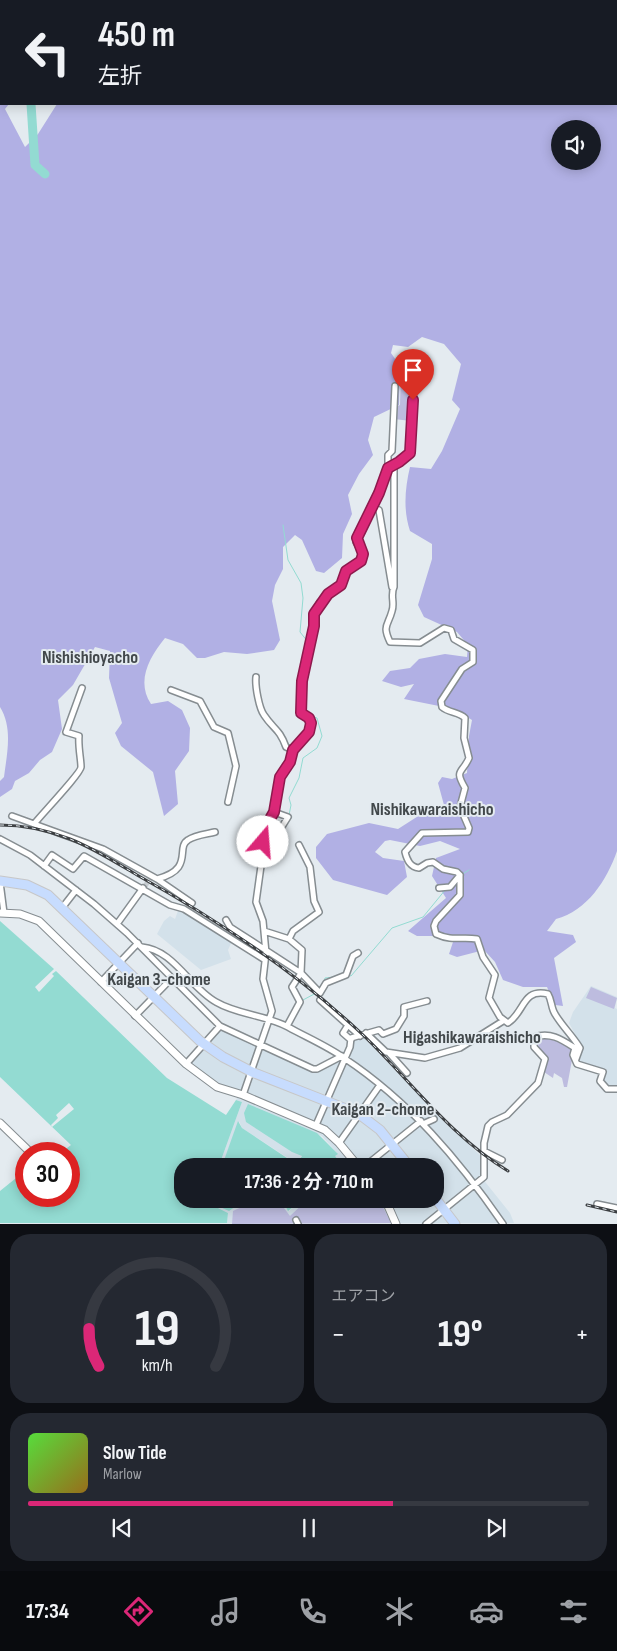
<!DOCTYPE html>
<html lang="ja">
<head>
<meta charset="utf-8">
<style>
  :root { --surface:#171b24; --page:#242831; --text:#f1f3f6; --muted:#9ea1a6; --line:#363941; --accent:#db2777 }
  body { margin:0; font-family:"Sofia Sans Condensed","Noto Sans JP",sans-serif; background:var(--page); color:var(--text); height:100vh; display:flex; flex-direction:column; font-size:19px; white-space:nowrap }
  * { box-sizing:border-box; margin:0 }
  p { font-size:16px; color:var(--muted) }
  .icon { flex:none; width:28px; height:28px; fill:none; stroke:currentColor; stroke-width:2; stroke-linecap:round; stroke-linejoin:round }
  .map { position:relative; height:1224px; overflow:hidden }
  .side { display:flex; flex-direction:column; gap:10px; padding:10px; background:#0d0f14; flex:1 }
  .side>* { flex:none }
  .hud { position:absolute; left:0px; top:0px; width:618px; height:105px; box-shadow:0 2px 12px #0003; background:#171b24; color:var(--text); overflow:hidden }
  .controls { position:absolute; left:551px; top:120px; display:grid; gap:10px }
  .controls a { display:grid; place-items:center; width:50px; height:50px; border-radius:50%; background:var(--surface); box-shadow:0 2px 12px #0003; font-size:25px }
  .speed { position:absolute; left:15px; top:1142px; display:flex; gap:10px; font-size:25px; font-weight:700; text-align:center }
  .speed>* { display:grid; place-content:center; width:65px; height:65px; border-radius:50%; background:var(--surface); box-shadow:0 2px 12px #0003; line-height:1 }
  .speed .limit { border:8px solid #d22; background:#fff; color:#111 }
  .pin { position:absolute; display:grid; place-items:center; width:42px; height:42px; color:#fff; margin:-51px -21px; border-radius:50% 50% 50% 0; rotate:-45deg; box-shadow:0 0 5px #0007 }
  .pin .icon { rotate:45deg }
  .me { position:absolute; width:55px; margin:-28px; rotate:18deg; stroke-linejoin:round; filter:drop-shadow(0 0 4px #0008) }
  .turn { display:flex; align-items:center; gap:18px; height:105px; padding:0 15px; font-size:22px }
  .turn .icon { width:65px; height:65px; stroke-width:2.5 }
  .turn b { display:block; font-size:35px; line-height:42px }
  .big { font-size:38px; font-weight:700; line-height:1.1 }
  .side .widget { flex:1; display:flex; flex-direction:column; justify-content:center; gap:8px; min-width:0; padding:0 18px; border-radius:20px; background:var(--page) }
  .side .dial { align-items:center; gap:0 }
  .dial svg { height:130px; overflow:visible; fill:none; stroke:var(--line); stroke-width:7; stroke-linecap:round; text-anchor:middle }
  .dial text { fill:var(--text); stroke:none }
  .song { display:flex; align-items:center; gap:15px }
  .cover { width:60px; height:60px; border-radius:8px; background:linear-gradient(135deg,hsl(110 70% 55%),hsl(40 70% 35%)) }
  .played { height:5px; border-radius:2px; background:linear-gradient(90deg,var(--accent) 65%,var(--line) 65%) }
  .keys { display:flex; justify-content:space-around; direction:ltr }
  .heat { display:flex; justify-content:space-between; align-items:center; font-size:28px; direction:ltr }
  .side .tiles { flex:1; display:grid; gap:10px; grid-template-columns:1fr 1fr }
  .widget:last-child { grid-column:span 2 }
  .trip { position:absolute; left:174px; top:1158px; width:270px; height:50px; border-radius:20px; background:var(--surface); box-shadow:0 2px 12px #0003; font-weight:700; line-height:50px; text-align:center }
  .menu { display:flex; height:80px; justify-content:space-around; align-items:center; background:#090b0e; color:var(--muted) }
  .menu .icon { width:35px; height:35px }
  .menu .current { color:var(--accent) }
  .menu b { font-size:22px; color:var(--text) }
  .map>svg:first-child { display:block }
  .built { fill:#d3e1ea }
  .green { fill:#bdbcdf }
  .forest { fill:#b1b0e4; fill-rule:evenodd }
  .water { fill:#93dbd2 }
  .pier { fill:#e4ebf0 }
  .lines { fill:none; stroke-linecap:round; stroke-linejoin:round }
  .stream { stroke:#93dbd2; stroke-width:1 }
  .river { stroke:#93dbd2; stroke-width:9 }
  .minor-tunnel { stroke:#c5cbd0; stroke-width:5; stroke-dasharray:5 2.5; stroke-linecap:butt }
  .motorway-tunnel { stroke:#c5cbd0; stroke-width:10; stroke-dasharray:10 5; stroke-linecap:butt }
  .minor-casing { stroke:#868d91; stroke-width:8 }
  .tertiary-casing { stroke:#868d91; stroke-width:9 }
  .trunk-casing { stroke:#c7c7c8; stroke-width:11 }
  .minor { stroke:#fff; stroke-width:5 }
  .tertiary { stroke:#fff; stroke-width:7 }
  .trunk { stroke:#c7dcfe; stroke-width:9 }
  .rail-casing { stroke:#3d4043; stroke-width:3 }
  .rail { stroke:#e4ebf0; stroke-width:1; stroke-dasharray:4; stroke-linecap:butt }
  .route-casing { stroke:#8e194d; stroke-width:12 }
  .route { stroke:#db2777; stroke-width:9 }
  .labels { text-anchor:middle; stroke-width:4; stroke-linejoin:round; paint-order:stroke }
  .neighbourhood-label { font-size:18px; font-weight:bold; fill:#42484b; stroke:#e4ebf0 }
</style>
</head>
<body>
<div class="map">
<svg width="617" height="1224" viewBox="0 0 617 1224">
  <rect width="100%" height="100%" fill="#e4ebf0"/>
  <!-- built -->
  <path class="built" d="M185,910L232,941L228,950L231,959L201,970L157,934L164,921L170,916L175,919L178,911Z
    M591,986L617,997L615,1008L617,1009V1086H607L602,1080L606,1071L605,1069L581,1064L578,1059L581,1045L569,1023L573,1012Z
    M220,1026L314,1069L346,1054L351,1040L363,1037L450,1127L482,1157V1178L510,1213L514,1223H227L228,1213L210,1204L206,1199L229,1210L246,1199H251L285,1205L289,1211L303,1199H435V1166H341L342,1165L334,1156L337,1153L322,1136L248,1104L295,1151L302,1155L297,1164L242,1128L239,1121L223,1163L225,1166H222L220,1163L242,1102L236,1100L239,1094L220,1088L185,1064Z"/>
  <!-- green -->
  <path class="green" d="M398,361L412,362L411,421L394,419V408L400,405L401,366Z
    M591,987L617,998L614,1009L586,998Z
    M547,1034L574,1049L567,1087H564L562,1078L554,1073L553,1078L544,1072L546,1059L538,1049L536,1039Z
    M308,1199H379L391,1223L232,1224L233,1211L250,1203L284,1208L290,1216Z"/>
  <!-- forest -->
  <path class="forest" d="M38,0H617V851C607,880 587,911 556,919L547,931L573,935L576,942L554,958L563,1006L555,1005L547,987H523L503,980L495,962L484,950L457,957L449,954L455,936H417L408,931L446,898L432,876L436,858L460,849L440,841L420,846L390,840L385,841L375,852L383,858L404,861L407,877L387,895L333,880L316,858V847L327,834L369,823L398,829L423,813L444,805L438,783L442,777L452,779L467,773L469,736L472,720L454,709L404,699L414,684L401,687L382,681L390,671L410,668L419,659L445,654L467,657L468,645L457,632L424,617L418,605L432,559V544L410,531C403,510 405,488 410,467L431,469L442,451L460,409L452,400L461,364L444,344L422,337L408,347L393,345L391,353L400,366L399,405L374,417L368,440L373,455L359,474L348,495L352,514L343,534L342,558L324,573L316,571L302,540L295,535L283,547V569L275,585L272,601L280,640L274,650L247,654L224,652L205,658H197L183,644L165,638C149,658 136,681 151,704L168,701L182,710L190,728L189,751L175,771L178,804L164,816L153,772L121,746L115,733L122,723L109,678L110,651L95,647L73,685L58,700L62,729L52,752L40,760L29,773L15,781L12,789L0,797V781L4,777C7,753 13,728 0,707V25L1,104H9L5,109L25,147L38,134L57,104H616V1ZM560,129H592V161H560Z"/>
  <!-- water -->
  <path class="water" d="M0,921L54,969L35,987L39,992L54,976L52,974L56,971L167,1078L226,1115L236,1100L242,1102L220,1163L222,1166H182V1199H206L210,1204L228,1213L227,1223H0V1191L26,1170V1196H69V1154H59L71,1145L0,1077Z
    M248,1104L317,1133L338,1154L335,1156L342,1165L225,1166L223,1163L238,1121L242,1128L296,1164L302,1156L292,1152L246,1122L244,1113Z
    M208,1199H246L229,1211L211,1203Z
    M251,1199H303L288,1211L285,1205Z"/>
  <!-- pier -->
  <path class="pier" d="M69,1103L74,1109L52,1127L51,1125L58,1118L56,1115Z"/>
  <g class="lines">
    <!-- stream -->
    <path class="stream" d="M283,525L288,560L301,583L303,598L300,632L308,642
      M289,815L291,805L289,798L299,778L303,758L317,748L322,736L317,718L308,715
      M461,875L469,870
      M348,975L351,976L392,928L423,917L446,889
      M324,983L325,978L334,977
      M303,1000L318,992"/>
    <!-- river -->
    <path class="river" d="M7,0L8,1
      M31,104L35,165L45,174"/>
    <!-- minor-tunnel -->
    <path class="minor-tunnel" d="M145,886L152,876"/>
    <!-- motorway-tunnel -->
    <path class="motorway-tunnel" d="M552,0L554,1
      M616,50L617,51"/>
    <!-- minor casing -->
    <g class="minor-casing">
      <path id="minor" d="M0,16L1,18
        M394,465V587C390,595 395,603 392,611C388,626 382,625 390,642L420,643L444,628L451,630L454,639L473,650V662L462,669L441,701L442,707C449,713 459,712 465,718L464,738L469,758C462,774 454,769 465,788L460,807L469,828L468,832L422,833L405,852C407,860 410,867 419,868L427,863L433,862L443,869L457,872L460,875
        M388,468V455L392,451L395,386
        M373,507L379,510L392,587
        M256,677C255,686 259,708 264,715C274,730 279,728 286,747L293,750
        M171,690L200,701L214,727L228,733L236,766L228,802
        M12,816L34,824C41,815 81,773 81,767C81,759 78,747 79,736L66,732L82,688
        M34,824L103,849L157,879C195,869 175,848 188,840C195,835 207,834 215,832
        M0,839L30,855L94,904L127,933L220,1026L313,1069H317L342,1056
        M259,853L265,828L274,812L280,777L289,762L293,750L309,732L311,723L309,718L301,713L302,681L314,626V613L320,602L341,585L346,571L361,561L363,554L356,542L357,538L379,493L388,468L399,462L410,453L415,370
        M44,866L52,855L73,869L84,856L170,905L184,909L265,960
        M460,875V895L436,921L434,926L436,934C454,942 460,936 477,939L483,957L495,975L489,998L500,1017L508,1023C525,1012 522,988 548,994C552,1001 551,1008 555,1014C562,1026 572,1035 580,1048L576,1059
        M157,879L192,903
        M0,882L4,913
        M439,888L450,887L460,875
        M62,908L76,890
        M226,920L230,927L301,973L320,993L326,983L346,975L353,956L358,953
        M117,924L143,888
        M264,931L289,939L302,950L301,973L292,987L300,1002L287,1026
        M289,939L293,931L319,912L314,901L310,867L299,845
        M142,947C174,950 189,987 216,1002C238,1015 266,1015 288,1027C306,1037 327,1046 344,1058C409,1101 459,1160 503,1224
        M101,982L138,943
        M320,1000L360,1036
        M135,1016L171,979
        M348,1025L343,1033L351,1040
        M366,1033L386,1052L425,1058L460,1048L503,1021
        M389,1053L407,1073
        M186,1064L220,1026
        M243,1095L272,1011L263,979L266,953L263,921L256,902L261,866L265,854L288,817L274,812
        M423,1124L434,1119
        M316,1125L350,1047L351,1038L379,1030L383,1034L396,1029L404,1016V1007L427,1001
        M339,1143L380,1085
        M484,1151L502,1160
        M365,1166L421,1121
        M597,1204L617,1208
        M296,1220L298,1224
        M426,1224L484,1177V1143L488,1126L492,1122L507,1115L538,1083L545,1059L534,1047V1037C551,1032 561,1039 575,1048L573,1055L577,1064L603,1072L600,1081L607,1089H617"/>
    </g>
    <!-- tertiary casing -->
    <g class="tertiary-casing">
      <path id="tertiary" d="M0,913L20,914L39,921L186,1064L217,1087L243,1095L325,1130L339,1143L358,1166
        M0,1123L32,1154
        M385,1199L396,1224"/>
    </g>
    <!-- trunk casing -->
    <g class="trunk-casing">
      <path id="trunk" d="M0,881L27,885L48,895L200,1041L223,1057L252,1072L359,1114L380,1130L409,1166
        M435,1198L455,1224"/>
    </g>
    <!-- minor -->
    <use href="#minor" class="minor"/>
    <!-- tertiary -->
    <use href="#tertiary" class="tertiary"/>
    <!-- trunk -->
    <use href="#trunk" class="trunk"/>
    <!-- rail casing -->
    <g class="rail-casing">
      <path id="rail" d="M0,825C24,825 47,830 70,839C93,848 115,862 137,875C216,919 295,971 362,1034C410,1080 450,1136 508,1171
        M587,1205L617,1212"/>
    </g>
    <!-- rail -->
    <use href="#rail" class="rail"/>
  </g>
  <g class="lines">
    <!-- route casing -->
    <g class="route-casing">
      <path id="route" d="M263,842L265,828L274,812L280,777L290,762L293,750L309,732L311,723L309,718L301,713L302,681L314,626V614L328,594L341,585L346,571L361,561L363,554L357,538L379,493L388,468L399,462L410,453L413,400"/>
    </g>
    <!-- route -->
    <use href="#route" class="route"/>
  </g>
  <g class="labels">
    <!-- neighbourhood labels -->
    <g class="neighbourhood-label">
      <text x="90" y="663">Nishishioyacho</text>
      <text x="432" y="815">Nishikawaraishicho</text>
      <text x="159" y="985">Kaigan 3-chome</text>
      <text x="472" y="1043">Higashikawaraishicho</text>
      <text x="383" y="1115">Kaigan 2-chome</text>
    </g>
  </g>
</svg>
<div class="controls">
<a><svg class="icon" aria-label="sound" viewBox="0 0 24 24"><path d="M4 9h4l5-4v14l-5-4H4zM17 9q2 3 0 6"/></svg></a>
</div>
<div class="speed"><div class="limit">30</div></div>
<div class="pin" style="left:413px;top:400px;background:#d93025"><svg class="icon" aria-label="arrive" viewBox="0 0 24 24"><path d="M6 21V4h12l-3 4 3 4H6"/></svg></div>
<svg class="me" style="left:263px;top:842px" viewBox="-20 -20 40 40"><circle r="19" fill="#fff"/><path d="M0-13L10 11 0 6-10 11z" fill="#db2777"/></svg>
<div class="trip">17:36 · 2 分 · 710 m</div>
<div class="hud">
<div class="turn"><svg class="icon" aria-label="left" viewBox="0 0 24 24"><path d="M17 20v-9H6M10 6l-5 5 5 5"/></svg><div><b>450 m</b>左折</div></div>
</div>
</div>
<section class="side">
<div class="tiles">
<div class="widget dial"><svg viewBox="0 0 100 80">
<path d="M14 69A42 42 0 1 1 86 69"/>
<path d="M14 69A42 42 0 0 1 8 46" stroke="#db2777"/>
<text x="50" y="56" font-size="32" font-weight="700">19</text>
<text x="50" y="72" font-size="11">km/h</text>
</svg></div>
<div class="widget"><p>エアコン</p>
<div class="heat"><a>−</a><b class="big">19°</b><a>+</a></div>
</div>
<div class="widget">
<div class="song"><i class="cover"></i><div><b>Slow Tide</b><p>Marlow</p></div></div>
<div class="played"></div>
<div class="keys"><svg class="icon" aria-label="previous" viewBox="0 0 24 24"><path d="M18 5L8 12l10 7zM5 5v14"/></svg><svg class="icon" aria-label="pause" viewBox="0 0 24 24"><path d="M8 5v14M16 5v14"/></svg><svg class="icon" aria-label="next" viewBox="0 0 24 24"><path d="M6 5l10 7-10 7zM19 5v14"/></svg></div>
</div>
</div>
</section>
<nav class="menu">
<b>17:34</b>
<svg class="icon current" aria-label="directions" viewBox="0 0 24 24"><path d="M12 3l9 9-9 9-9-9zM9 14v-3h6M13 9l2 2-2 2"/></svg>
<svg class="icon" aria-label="music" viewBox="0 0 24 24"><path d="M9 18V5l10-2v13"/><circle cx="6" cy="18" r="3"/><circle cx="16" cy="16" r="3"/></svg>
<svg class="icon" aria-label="phone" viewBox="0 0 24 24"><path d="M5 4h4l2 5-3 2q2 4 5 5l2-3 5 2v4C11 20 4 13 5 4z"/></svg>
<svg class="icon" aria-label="climate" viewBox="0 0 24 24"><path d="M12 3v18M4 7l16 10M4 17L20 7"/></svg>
<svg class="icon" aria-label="car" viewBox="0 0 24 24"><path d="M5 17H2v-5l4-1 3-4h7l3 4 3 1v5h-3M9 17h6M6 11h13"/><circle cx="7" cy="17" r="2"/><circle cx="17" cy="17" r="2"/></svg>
<svg class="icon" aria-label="filters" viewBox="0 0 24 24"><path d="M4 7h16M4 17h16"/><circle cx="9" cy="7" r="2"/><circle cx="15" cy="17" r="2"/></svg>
</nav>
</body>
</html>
